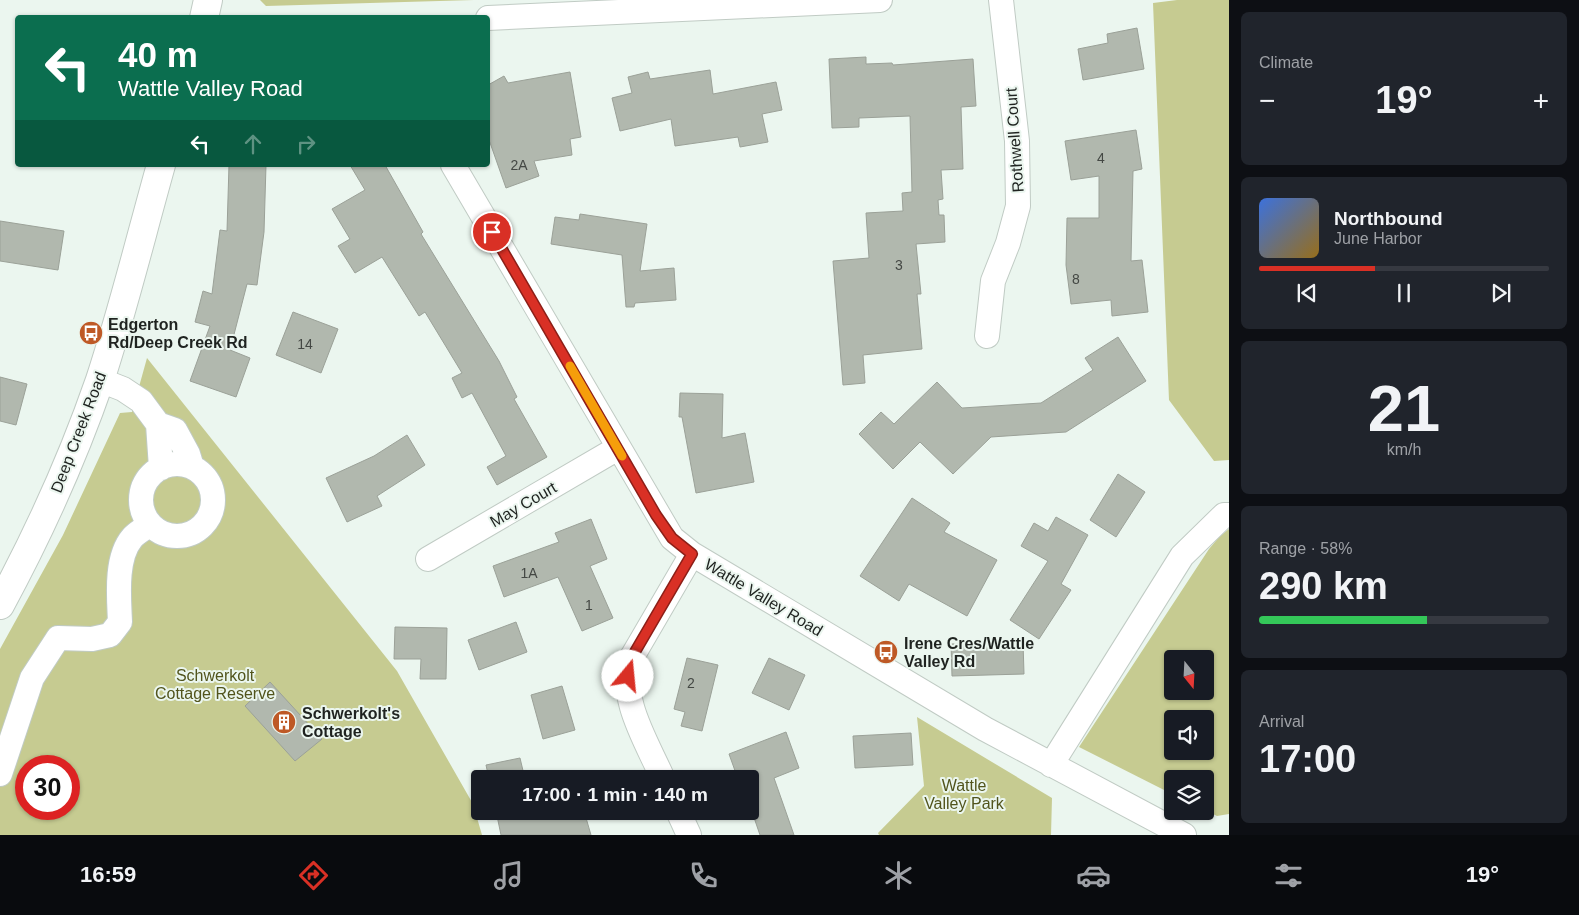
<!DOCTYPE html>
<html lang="en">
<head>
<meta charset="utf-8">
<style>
  :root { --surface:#171b24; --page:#20242c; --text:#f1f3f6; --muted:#9ea1a6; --line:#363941; --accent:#d93025 }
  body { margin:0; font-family:Helvetica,sans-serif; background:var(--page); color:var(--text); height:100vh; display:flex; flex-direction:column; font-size:19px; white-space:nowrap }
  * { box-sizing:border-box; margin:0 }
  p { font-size:16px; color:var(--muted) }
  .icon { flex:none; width:28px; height:28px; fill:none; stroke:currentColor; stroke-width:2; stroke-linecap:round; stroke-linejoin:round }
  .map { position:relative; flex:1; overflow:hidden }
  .sheet { display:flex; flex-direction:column; gap:12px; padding:12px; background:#0d0f14; width:350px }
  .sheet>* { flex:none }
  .banner { position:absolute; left:15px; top:15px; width:475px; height:152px; border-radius:5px; box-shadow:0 1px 4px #0004; background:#0b6e4f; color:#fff; overflow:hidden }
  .needle { width:32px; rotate:162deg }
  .tools { position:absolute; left:1164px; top:650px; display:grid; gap:10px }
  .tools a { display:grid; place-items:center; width:50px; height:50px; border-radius:5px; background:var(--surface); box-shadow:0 1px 4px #0004; font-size:25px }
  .speed { position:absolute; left:15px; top:755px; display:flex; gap:10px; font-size:25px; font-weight:700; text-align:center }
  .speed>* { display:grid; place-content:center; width:65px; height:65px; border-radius:50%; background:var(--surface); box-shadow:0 1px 4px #0004; line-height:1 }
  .speed .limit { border:8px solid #d22; background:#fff; color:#111 }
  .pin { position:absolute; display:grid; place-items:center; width:42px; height:42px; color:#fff; margin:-21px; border:2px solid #fff; border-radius:50%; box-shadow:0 1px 5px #0007 }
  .me { position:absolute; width:55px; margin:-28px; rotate:17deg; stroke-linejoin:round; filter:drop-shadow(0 0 4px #0008) }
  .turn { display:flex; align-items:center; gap:18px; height:105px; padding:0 20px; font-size:22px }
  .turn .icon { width:65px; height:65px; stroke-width:2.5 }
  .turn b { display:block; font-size:35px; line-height:42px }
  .lanes { display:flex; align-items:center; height:48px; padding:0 20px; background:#0003; justify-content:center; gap:25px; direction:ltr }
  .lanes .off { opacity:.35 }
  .big { font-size:38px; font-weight:800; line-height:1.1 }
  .sheet .widget { flex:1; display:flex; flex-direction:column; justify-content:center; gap:8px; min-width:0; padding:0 18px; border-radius:8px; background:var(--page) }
  .sheet .dial { align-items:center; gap:0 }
  .dial b { font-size:65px; line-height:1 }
  .song { display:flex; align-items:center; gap:15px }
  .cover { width:60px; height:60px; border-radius:8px; background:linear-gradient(135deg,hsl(220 70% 55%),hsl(40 70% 35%)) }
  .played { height:5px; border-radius:2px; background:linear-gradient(90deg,var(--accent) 40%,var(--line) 40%) }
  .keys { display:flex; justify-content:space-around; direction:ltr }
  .heat { display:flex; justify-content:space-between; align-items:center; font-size:28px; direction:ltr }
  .charge { height:8px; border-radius:4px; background:linear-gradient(90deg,#34c759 58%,var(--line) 0) }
  .trip { position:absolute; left:471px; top:770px; width:288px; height:50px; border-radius:5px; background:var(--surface); box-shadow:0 1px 4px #0004; font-weight:800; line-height:50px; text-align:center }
  .dock { display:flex; height:80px; justify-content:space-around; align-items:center; background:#090b0e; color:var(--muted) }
  .dock .icon { width:35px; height:35px }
  .dock .current { color:var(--accent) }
  .dock b { font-size:22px; color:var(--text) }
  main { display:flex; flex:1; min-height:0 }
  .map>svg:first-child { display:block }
  .green { fill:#c6cb91; fill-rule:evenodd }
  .building { fill:#b1b8ae; stroke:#9ba198 }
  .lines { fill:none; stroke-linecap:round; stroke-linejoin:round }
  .minor-casing { stroke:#c0cbc4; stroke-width:26 }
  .major-casing { stroke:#c0cbc4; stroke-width:30 }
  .minor { stroke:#fff; stroke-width:24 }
  .major { stroke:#fff; stroke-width:28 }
  .route-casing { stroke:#8d1f18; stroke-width:12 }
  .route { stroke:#d93025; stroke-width:9 }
  .slow { stroke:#f59e0b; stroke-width:9 }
  .labels { text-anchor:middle; stroke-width:4; stroke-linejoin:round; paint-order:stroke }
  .number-label { font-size:14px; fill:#444844 }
  .street-label { font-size:16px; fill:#1f2320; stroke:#ebf6ef }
  .poi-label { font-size:16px; font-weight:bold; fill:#1f2320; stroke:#ebf6ef; text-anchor:start }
  .park-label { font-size:16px; fill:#51541c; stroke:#ebf6ef }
</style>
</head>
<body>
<main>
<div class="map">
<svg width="1229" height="835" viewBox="0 0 1229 835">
  <rect width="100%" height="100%" fill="#ebf6ef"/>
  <!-- green -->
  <path class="green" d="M260,0H474L266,6Z
    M1177,0H1229V460L1214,461L1169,400L1153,3Z
    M147,358L397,671L473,804L482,835H0V649L63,535L120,413L132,412ZM26,766H69V809H26Z
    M1229,529V814L1217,816L1205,810V779H1172V794L1079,747L1209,549L1220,536ZM1172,659H1205V691H1172ZM1172,719H1205V751H1172Z
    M917,717L1052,798L1051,835H879L878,833L924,786Z"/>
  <!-- building -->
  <path class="building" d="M1137,28L1144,69L1083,80L1078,49L1108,43L1107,34Z
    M866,57V64L892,63L893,65L973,59L976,106L961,107L963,169L941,170L943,199L938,200L939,215H944L945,242L916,244L921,294H917L922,349L863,355L865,383L843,385L833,261L869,258L866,213L903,211L902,193L912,192L910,116L859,118V127L832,128L829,59Z
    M710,70L713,94L776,82L782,110L762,114L768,142L740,147L738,137L675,146L671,119L620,131L612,98L632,93L628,77L648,72L650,79Z
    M570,72L581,137L570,139L572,155L534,161L539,176L506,188L488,137V85L504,76L508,83Z
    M1136,130L1142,169L1133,171L1131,261L1142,260L1148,312L1112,316L1111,300L1071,304L1066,265L1067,218H1099V176L1071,180L1065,141Z
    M229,165H266L264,232L257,285L247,284L230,350L250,358L236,397L190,381L210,326L195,322L203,291L212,294L220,230L227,231Z
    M350,165H385L423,232L421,234L499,361L517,397L514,399L547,457L497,485L487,467L506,456L472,393L462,398L452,378L462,373L425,312L419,316L382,257L355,273L338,246L350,239L332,209L365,190Z
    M580,214L647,224L640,271L674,268L676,300L635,303L634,307H626L622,255L551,244L555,217L579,220Z
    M0,221L64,231L58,270L0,261Z
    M293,312L338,329L321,373L276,355Z
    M1118,337L1146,381L1066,432L991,437L953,474L920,442L893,469L859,434L881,412L894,424L937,382L962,408L1041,403L1093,370L1085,358Z
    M0,377L27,384L16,425L0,421Z
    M680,393L723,394L722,438L745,433L754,482L696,493L682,417H679Z
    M407,435L425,465L377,496L382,506L347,522L326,478L374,456Z
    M1118,474L1145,492L1116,537L1090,520Z
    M912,498L950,523L944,532L997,560L967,616L909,584L899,601L860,576Z
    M1056,517L1088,535L1061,584L1071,590L1039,639L1010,620L1048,561L1021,546L1034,523L1048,531Z
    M591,519L607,559L590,566L613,618L582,631L558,577L504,597L493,566L559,542L555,533Z
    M516,622L527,652L479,670L468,640Z
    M395,627L447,628L446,679H420L421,659H394Z
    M1023,642L1024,674L952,676L951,644Z
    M687,658L718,665L702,731L681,726L685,712L674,709Z
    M769,658L805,675L789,710L752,693Z
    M270,682L322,739L295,761L245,706Z
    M562,686L575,730L543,739L531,695Z
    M786,732L799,768L774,778L794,835H760L750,806V779H738L729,754Z
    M911,733L913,765L855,768L853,736Z
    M520,758L525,779H489L486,765Z
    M496,811H584L591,835H501Z"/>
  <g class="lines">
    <!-- minor casing -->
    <g class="minor-casing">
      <path id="minor" d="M488,18L880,0
        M453,165L672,538L692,554L985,729L1184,835
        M987,336L993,281L1008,243L1018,206L1017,141L1001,0
        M100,380L123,389L141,401L158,424L161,468
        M158,424L175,430L188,454L192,467
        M141 500a36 36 0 1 1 72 0a36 36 0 1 1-72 0Z
        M428,559L618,448
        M1051,765L1182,556L1224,515H1229
        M0,774L32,678L58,638L92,639L110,635L120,622C119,598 115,558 132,538C136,533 144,529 150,524
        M663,779C647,742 617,697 632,657L692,554
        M678,811L689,835"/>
    </g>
    <!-- major casing -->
    <g class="major-casing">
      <path id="major" d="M204,18L208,0
        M0,605C39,533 73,458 100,380C123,310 141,236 161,165"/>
    </g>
    <!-- minor -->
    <use href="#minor" class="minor"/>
    <!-- major -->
    <use href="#major" class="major"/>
  </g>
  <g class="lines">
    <!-- route casing -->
    <g class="route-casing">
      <path id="route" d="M492,232L656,515L672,538L692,554L632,657L628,676"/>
    </g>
    <!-- route -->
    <use href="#route" class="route"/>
    <!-- slow -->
    <path class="slow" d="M570,366L622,456"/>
  </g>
  <!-- icons -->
  <defs>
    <g id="bus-disc" transform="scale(1.25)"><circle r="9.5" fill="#be5926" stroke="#ebf6ef"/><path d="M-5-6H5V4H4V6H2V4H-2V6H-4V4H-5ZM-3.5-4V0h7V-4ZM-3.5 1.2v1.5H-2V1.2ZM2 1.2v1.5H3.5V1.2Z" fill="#fff"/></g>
    <g id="building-disc" transform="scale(1.25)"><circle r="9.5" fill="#be5926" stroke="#ebf6ef"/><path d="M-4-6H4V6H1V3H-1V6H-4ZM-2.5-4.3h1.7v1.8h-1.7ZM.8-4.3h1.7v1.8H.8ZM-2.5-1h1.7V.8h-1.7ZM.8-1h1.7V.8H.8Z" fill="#fff"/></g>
  </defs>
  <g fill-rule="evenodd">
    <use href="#bus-disc" x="91" y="333"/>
    <use href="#bus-disc" x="886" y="652"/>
    <use href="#building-disc" x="284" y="722"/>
  </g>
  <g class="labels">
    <!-- number labels -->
    <g class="number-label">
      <text x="1101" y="163">4</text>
      <text x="519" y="170">2A</text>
      <text x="899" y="270">3</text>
      <text x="1076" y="284">8</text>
      <text x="305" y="349">14</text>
      <text x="529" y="578">1A</text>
      <text x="589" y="610">1</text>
      <text x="691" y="688">2</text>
    </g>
    <!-- street labels -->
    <g class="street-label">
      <text transform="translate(1014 140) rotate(-94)" y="6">Rothwell Court</text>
      <text transform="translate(78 432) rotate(-69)" y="6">Deep Creek Road</text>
      <text transform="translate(523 504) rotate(-30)" y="6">May Court</text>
      <text transform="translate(764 597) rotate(31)" y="6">Wattle Valley Road</text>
    </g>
    <!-- poi labels -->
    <g class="poi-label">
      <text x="108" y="330">Edgerton<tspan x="108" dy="18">Rd/Deep Creek Rd</tspan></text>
      <text x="904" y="649">Irene Cres/Wattle<tspan x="904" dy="18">Valley Rd</tspan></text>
      <text x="302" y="719">Schwerkolt's<tspan x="302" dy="18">Cottage</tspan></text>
    </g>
    <!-- park labels -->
    <g class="park-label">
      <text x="215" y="681">Schwerkolt<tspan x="215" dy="18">Cottage Reserve</tspan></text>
      <text x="964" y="791">Wattle<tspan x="964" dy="18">Valley Park</tspan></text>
    </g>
  </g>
</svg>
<div class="tools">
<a><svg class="needle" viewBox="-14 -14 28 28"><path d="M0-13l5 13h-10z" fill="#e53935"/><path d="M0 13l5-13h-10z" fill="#9ea1a6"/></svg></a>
<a><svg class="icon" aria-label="sound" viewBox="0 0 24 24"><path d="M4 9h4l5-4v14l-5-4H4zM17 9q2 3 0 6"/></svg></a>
<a><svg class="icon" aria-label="layers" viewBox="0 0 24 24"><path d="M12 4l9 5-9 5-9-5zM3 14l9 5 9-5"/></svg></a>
</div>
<div class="speed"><div class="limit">30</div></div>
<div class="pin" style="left:492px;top:232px;background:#d93025"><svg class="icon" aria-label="arrive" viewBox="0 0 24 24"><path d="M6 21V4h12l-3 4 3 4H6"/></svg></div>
<svg class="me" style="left:628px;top:676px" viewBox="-20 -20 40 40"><circle r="19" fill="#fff"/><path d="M0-13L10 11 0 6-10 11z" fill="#d93025"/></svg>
<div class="trip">17:00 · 1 min · 140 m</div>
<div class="banner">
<div class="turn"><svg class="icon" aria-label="left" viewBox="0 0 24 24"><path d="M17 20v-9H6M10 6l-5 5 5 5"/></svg><div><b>40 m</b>Wattle Valley Road</div></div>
<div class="lanes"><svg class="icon" aria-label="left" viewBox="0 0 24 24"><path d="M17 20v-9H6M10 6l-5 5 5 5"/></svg><svg class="icon off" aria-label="ahead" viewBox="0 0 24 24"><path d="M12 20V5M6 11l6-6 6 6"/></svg><svg class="icon off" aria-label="right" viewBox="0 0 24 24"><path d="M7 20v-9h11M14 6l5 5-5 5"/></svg></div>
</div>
</div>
<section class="sheet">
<div class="widget"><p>Climate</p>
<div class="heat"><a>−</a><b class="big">19°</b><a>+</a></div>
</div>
<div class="widget">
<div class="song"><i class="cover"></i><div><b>Northbound</b><p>June Harbor</p></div></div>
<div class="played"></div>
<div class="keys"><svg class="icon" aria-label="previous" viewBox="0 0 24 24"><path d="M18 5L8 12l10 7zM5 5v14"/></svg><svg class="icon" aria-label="pause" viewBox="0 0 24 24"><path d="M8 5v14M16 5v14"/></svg><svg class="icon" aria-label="next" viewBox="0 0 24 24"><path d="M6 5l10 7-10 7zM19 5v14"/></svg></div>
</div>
<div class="widget dial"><b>21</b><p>km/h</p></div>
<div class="widget"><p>Range · 58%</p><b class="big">290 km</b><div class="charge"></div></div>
<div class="widget"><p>Arrival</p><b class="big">17:00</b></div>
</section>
</main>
<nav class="dock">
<b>16:59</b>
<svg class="icon current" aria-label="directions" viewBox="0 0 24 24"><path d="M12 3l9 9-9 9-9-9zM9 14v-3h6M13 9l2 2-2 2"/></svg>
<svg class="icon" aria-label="music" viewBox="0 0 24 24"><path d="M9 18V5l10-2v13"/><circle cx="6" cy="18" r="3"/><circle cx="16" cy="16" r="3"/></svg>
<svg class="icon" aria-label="phone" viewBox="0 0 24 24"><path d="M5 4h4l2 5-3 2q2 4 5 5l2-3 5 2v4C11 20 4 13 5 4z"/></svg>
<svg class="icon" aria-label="climate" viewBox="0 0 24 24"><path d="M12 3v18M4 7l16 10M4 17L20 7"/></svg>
<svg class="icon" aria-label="car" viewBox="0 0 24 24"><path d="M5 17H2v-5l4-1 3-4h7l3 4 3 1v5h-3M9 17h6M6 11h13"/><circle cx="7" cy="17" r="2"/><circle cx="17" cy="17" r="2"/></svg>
<svg class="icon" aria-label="filters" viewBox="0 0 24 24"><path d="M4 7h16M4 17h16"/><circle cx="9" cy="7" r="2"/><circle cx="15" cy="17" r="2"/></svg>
<b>19°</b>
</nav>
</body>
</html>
